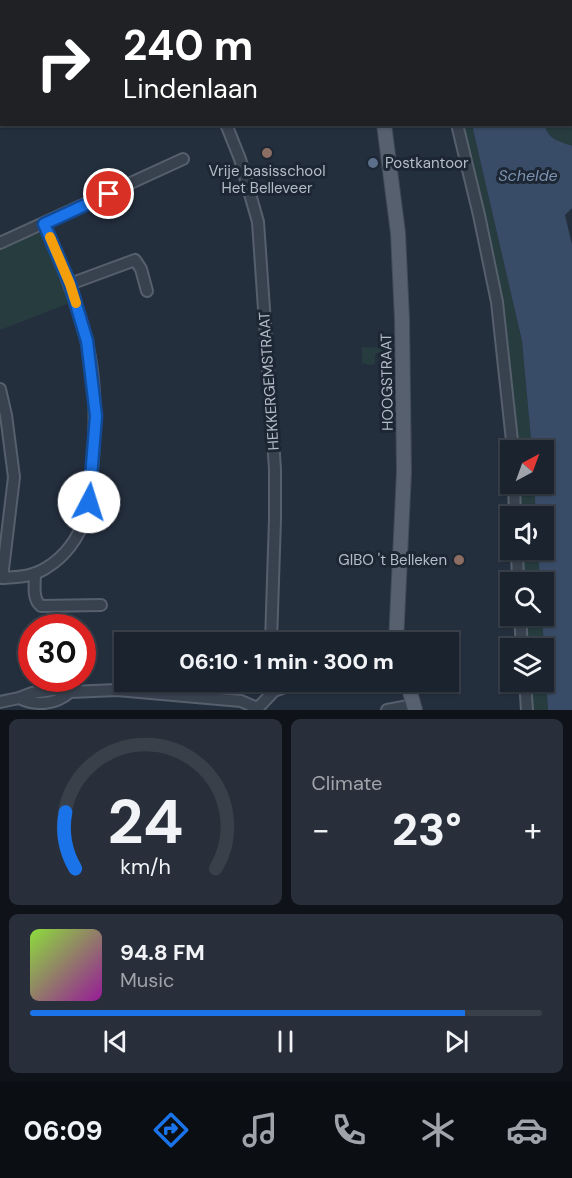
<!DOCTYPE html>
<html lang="en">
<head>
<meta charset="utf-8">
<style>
  :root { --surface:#1b232e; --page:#282f3a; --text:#f1f3f6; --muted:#a0a4aa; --line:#39404a; --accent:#1a73e8 }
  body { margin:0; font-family:"DM Sans",sans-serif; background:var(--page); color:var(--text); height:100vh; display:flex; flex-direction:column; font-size:22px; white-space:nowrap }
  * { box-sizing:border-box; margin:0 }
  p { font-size:20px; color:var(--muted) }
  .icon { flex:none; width:33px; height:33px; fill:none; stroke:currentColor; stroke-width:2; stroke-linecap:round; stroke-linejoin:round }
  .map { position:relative; height:710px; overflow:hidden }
  .side { display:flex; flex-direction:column; gap:9px; padding:9px; background:#0f1319; flex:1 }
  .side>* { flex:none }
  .guide { position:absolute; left:0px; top:0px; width:573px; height:126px; box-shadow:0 2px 4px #0004,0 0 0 2px var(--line); background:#202124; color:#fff; overflow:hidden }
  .needle { width:39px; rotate:41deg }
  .buttons { position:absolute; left:500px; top:440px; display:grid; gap:12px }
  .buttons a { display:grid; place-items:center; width:54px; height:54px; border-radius:0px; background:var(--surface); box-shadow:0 2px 4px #0004,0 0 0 2px var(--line); font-size:30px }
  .speed { position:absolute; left:18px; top:614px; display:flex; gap:12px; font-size:30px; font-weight:700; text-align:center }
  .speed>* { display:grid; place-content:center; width:78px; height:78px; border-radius:50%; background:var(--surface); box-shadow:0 2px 4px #0004,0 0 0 2px var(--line); line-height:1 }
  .speed .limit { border:9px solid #d22; background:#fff; color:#111 }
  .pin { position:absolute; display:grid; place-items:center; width:51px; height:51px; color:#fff; margin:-26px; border:3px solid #fff; border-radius:50%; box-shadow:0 2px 6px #0007 }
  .me { position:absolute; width:66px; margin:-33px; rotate:5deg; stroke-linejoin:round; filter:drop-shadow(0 0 4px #0008) }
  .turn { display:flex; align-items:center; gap:21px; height:126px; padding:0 24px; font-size:27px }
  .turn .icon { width:78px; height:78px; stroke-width:2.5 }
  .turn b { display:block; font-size:42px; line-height:51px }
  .big { font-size:45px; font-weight:800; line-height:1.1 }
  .side .tile { flex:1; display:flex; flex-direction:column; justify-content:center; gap:9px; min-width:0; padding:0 21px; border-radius:9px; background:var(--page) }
  .side .dial { align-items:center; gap:0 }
  .dial svg { height:156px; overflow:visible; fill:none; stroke:var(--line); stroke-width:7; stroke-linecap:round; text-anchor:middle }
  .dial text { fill:var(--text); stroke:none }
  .song { display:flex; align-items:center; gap:18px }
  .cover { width:72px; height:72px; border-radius:9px; background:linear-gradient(135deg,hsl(90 70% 55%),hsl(300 70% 35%)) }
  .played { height:6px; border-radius:3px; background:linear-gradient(90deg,var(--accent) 85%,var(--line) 85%) }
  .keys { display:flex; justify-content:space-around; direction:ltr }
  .heat { display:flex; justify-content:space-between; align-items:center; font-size:33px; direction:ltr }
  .side .tiles { flex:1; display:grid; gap:9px; grid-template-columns:1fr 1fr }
  .tile:last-child { grid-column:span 2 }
  .trip { position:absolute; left:114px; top:632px; width:345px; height:60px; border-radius:0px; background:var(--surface); box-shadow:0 2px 4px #0004,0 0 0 2px var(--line); font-weight:800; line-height:60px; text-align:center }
  .menu { display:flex; height:96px; justify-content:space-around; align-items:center; background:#0b0e12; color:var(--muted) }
  .menu .icon { width:42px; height:42px }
  .menu .on { color:var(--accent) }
  .menu b { font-size:27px; color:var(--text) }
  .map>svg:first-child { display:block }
  .green { fill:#263c3f }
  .water { fill:#394c67 }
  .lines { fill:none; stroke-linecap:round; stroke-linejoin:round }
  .minor-casing { stroke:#565f6c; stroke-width:14 }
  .major-casing { stroke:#414a57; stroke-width:16 }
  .minor { stroke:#38414e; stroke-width:10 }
  .major { stroke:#56606e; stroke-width:14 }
  .route-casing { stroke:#114b97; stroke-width:15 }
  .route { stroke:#1a73e8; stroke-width:10 }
  .slow { stroke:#f59e0b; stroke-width:10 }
  .education-dot { fill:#8d6e63; stroke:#1d2633; stroke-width:2 }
  .service-dot { fill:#5c6f8a; stroke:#1d2633; stroke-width:2 }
  .labels { text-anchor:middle; stroke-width:6; stroke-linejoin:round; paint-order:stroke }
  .poi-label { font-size:15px; fill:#b4bcc9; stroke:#1d2633; text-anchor:start }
  .street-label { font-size:15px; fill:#b4bcc9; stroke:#1d2633 }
  .water-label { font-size:16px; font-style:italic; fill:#7c92b1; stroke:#1d2633 }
</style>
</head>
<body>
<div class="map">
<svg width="572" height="710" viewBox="0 0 572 710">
  <rect width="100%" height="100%" fill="#242f3e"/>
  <!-- green -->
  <path class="green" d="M572,11V146C559,141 547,139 545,125L572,124Z
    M461,125H472L522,341L532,450H518L510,370L499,300Z
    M34,233L42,234L47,239L72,302L0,330V248Z
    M362,347L384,348V352L375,354V364L370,365L362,363Z
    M520,483H534L536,516H521Z
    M522,549H538L540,582H524Z
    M525,615H542L548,710H532L530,681H543V648H528Z"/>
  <!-- water -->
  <path class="water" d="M472,125H545C547,139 559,141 572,146V208L565,215L572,245V710H548L542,615L543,582H540L538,549H543V516H536L534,483H543V450H532L522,341Z"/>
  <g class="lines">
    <!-- minor casing -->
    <g class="minor-casing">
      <path id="minor" d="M156,0L157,2
        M293,0V2
        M438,0V2
        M533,0L534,2
        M359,2V0
        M0,15H2
        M226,124L240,159L258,222L275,469V519L271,642
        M457,124L479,215L497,302L513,450
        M0,243L183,159
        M70,284L135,260L141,269L147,291
        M0,389L6,415L14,477L2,578C18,577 32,577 46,568C66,556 79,537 86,515C91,500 91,485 92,470C96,427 97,381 86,339C76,299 61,261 44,224
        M514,483L515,516
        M517,549L518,582
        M35,573C35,584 32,599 41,606L101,605
        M520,615L522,648
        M525,681L527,710
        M274,691L302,681
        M19,698C37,706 55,705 70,692
        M0,702L19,698L32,693L59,689L70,692L117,690L241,701L257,708
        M256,710L274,691
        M387,710L414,705"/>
    </g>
    <!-- major casing -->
    <g class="major-casing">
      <path id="major" d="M351,0L352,2
        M384,124L398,233L402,319L404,472L396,642
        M407,681L415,710"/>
    </g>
    <!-- minor -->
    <use href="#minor" class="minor"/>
    <!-- major -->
    <use href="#major" class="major"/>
  </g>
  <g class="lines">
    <!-- route casing -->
    <g class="route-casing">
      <path id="route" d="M89,502L96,416L87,341L70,284L44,224L109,194"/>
    </g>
    <!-- route -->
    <use href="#route" class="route"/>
    <!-- slow -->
    <path class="slow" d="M50,237L70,284L76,303"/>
  </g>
  <!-- markers -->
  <g class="education-dot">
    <circle cx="267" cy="153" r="6"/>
    <circle cx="459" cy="560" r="6"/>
  </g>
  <circle class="service-dot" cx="373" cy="163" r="6"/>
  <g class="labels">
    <!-- poi labels -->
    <g class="poi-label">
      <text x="385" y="168">Postkantoor</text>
      <text x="267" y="176" text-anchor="middle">Vrije basisschool<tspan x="267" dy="17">Het Belleveer</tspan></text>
      <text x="447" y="565" text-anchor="end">GIBO 't Belleken</text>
    </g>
    <!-- street labels -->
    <g class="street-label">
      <text transform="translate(269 381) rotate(-94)" y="5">HEKKERGEMSTRAAT</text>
      <text transform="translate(387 382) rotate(-91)" y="5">HOOGSTRAAT</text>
    </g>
    <!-- water labels -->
    <g class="water-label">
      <text x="528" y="181">Schelde</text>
    </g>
  </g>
</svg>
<div class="buttons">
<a><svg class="needle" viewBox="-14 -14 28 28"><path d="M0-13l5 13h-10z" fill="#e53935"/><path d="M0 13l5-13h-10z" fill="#a0a4aa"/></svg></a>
<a><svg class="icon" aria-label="sound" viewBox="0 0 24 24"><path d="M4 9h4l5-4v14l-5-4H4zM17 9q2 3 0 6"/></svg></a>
<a><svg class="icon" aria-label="search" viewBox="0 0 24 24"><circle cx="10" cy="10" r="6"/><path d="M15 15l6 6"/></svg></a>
<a><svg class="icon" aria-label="layers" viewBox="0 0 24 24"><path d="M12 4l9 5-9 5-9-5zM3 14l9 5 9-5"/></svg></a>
</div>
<div class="speed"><div class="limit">30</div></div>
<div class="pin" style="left:109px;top:194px;background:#d93025"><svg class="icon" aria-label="arrive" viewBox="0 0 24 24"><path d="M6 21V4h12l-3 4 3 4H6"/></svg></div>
<svg class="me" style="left:89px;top:502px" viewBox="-20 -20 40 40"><circle r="19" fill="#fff"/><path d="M0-13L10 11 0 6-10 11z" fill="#1a73e8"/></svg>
<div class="trip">06:10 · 1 min · 300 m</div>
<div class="guide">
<div class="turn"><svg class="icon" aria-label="right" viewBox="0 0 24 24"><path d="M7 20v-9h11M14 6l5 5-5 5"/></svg><div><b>240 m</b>Lindenlaan</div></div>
</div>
</div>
<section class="side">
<div class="tiles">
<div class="tile dial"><svg viewBox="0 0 100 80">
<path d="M14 69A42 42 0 1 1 86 69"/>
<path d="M14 69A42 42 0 0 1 9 40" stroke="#1a73e8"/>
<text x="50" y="56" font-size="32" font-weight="700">24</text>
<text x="50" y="72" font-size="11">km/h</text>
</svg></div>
<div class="tile"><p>Climate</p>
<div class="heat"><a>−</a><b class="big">23°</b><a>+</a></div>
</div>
<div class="tile">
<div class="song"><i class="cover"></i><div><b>94.8 FM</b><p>Music</p></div></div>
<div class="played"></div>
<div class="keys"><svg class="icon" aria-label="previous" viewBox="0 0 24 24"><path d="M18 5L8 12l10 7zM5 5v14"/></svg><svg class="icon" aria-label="pause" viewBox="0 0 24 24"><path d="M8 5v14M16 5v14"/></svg><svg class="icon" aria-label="next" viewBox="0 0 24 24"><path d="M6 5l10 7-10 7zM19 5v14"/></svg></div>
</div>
</div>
</section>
<nav class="menu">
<b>06:09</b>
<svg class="icon on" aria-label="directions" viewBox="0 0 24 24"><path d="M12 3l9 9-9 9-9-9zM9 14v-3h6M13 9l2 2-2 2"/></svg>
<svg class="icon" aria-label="music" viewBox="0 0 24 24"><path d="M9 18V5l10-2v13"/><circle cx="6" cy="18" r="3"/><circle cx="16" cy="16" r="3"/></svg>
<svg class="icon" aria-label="phone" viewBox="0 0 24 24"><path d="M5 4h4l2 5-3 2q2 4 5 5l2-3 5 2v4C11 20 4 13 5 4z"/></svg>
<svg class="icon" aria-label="climate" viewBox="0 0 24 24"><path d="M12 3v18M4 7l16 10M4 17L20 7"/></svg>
<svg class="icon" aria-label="car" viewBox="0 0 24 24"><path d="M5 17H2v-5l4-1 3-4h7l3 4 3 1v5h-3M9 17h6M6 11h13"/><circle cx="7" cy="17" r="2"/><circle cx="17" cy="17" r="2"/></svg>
</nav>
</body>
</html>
